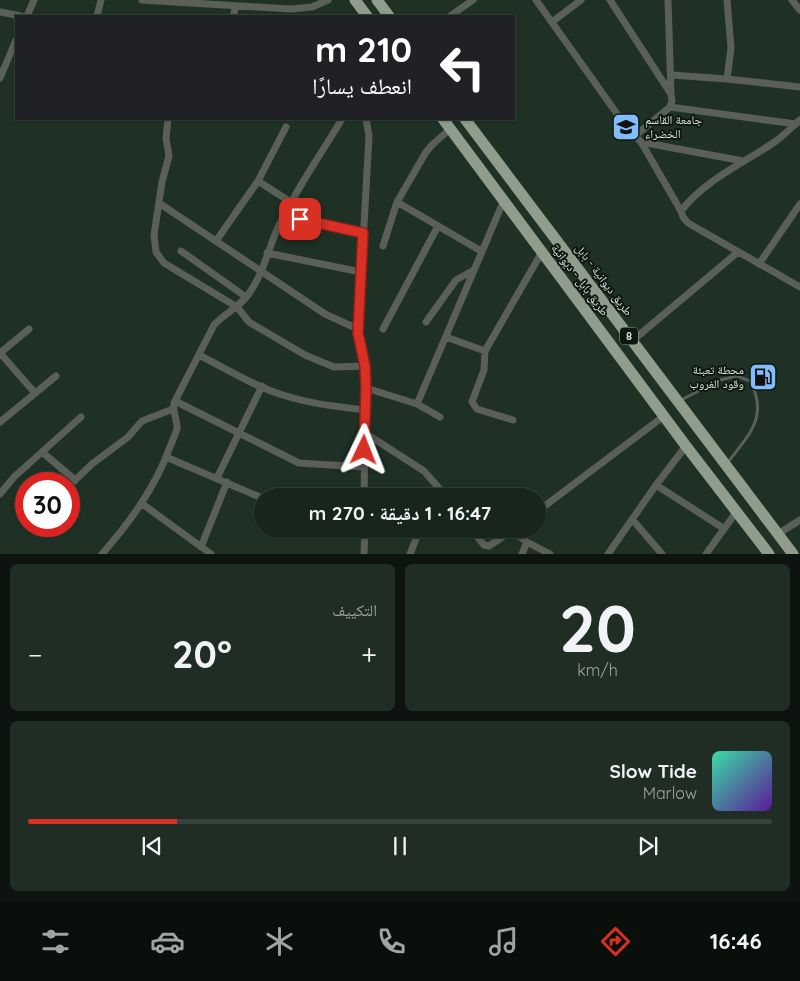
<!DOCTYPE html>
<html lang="ar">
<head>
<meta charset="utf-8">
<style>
  :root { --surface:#17251c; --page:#202d25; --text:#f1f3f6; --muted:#9ea5a3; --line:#36423b; --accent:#d93025 }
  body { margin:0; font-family:Quicksand,"Noto Naskh Arabic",sans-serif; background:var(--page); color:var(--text); direction:rtl; height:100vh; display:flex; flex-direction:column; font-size:19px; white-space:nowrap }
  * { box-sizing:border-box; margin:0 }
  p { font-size:16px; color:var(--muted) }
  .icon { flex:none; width:28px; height:28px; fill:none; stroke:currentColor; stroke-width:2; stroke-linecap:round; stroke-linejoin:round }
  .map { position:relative; height:554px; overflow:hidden; direction:ltr }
  .side { display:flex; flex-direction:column; gap:10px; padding:10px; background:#0d140f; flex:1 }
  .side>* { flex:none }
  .banner { position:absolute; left:15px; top:15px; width:500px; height:105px; border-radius:0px; box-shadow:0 1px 4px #0004,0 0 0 1px var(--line); direction:rtl; background:#202124; color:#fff; overflow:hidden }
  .speed { position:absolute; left:15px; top:472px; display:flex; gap:10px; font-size:25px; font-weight:700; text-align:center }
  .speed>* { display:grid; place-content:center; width:65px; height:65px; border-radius:50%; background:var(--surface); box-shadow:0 1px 4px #0004,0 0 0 1px var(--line); line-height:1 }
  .speed .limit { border:8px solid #d22; background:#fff; color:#111 }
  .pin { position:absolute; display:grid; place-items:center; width:42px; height:42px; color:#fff; margin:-21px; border-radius:10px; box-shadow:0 2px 8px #0006 }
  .me { position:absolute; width:55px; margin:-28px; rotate:2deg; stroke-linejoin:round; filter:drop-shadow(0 0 4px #0008) }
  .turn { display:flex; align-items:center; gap:18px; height:105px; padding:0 20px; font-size:22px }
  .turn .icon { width:65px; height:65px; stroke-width:2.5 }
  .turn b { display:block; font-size:35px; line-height:42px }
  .big { font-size:38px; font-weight:700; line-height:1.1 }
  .side .tile { flex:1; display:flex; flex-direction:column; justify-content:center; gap:8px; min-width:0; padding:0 18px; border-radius:8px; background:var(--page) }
  .side .dial { align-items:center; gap:0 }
  .dial b { font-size:65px; line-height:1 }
  .song { display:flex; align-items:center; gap:15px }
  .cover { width:60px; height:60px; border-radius:8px; background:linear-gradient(135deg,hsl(160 70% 55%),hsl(270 70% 35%)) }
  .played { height:5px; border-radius:2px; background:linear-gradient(90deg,var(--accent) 20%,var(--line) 20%) }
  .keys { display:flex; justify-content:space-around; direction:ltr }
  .heat { display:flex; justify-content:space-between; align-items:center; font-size:28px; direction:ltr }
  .side .tiles { flex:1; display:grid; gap:10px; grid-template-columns:1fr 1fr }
  .tile:last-child { grid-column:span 2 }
  .trip { position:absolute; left:254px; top:488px; width:292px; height:50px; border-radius:25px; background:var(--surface); box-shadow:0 1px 4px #0004,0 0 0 1px var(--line); font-weight:700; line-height:50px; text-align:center; direction:rtl }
  .tabs { display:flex; height:80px; justify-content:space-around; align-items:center; background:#090f0b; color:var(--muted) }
  .tabs .icon { width:35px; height:35px }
  .tabs .active { color:var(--accent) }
  .tabs b { font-size:22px; color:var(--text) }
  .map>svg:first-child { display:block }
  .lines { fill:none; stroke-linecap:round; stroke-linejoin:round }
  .service { stroke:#5a6058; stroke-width:3 }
  .minor { stroke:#5a6058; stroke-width:7 }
  .trunk { stroke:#909d8c; stroke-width:11 }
  .route-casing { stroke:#8d1f18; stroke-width:12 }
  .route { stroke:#d93025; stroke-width:9 }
  .labels { text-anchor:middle; stroke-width:4; stroke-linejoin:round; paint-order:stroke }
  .shield { fill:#0f1711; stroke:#9aa49d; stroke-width:1 }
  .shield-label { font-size:11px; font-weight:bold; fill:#d6e1d9 }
  .poi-label { font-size:12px; fill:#d6e1d9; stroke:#0f1711; text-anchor:start }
  .street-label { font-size:12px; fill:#d6e1d9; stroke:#0f1711 }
</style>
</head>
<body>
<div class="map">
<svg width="800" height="554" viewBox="0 0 800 554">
  <rect width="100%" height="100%" fill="#1f3125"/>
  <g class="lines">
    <!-- service -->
    <path class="service" d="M681,400L720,380L737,376L750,381C769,416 749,435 728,462"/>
    <!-- minor -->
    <path class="minor" d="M142,0L291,9L312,7L328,0
      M536,0L625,125L641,142L681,211L683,217L688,223L800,287
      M610,0L671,94L672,101L670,107L636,135
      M668,0L671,94
      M792,0L800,10
      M0,12L21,16
      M27,16L34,0
      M97,16L101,0
      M233,16L236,6
      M450,16L473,0
      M552,22L581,0
      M671,75L727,79L800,87
      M0,78L16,40
      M727,79L731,48L727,0
      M670,107L796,124
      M168,119L166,138L169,156L162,182L154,235L156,252L164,263L237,307L249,322L305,355L334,367L365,366
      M641,142L743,161
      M258,181L292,203
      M397,202L481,251
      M159,203L325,314L358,329
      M681,211C706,179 744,163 776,141C784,135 792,127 800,120
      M284,215L363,233
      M216,241L258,181L286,127
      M383,246L397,202L426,152L432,145L450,129
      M181,251L246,297
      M267,253L361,272
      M759,264L800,204
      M426,322L456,280L474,270
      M29,329L0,353L35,393
      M383,329L438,226
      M446,337L485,351
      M632,341L738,252
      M199,355C227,369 255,387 286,396C312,404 339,407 366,410
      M366,388L417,404L440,417
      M175,401L299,463L364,467
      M417,404L504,200
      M513,420L477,409L472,402L484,370L485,351L542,252
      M0,422L56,376
      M365,433L424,471L446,496
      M42,452L75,480
      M166,457L262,498
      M217,478L262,386
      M656,485L723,528
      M69,486L92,464L128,437L142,421L173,409
      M0,494L14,477L81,417
      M364,496L366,388L365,366L358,333L369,136L366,119
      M141,503L211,554
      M538,511L664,416
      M632,519L662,554
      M471,529L484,545L489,546L514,529
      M512,531L527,542L550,554
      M778,534L800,520
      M201,547L227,482
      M102,554C130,522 155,488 170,447C172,442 175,435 177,429C178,421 172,412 174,403L214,325C224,314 238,308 248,295C264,273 268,249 279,225C297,188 321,154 342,119
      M364,554L365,529
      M410,554L420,529
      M522,554L527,542
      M608,554L656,485L686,446
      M706,554L737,511"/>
    <!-- trunk -->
    <path class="trunk" d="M355,0L367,16
      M377,0L389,16
      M443,119L686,446L769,554
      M465,119L793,554"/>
  </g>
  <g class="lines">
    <!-- route casing -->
    <g class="route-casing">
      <path id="route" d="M300,219L363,233L358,333L365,366L366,388L364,450"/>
    </g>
    <!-- route -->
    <use href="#route" class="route"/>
  </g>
  <!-- icons -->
  <defs>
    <g id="university-square" transform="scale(1.4375)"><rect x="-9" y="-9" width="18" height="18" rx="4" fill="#80bdfa" stroke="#0f1711"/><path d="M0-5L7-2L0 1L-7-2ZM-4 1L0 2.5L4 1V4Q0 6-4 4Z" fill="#111"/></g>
    <g id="fuel-square" transform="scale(1.4375)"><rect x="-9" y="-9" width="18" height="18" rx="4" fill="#80bdfa" stroke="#0f1711"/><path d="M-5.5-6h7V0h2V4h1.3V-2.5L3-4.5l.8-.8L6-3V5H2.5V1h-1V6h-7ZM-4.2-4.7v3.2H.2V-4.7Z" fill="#111"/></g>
  </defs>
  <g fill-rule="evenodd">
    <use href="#university-square" x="626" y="127"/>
    <use href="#fuel-square" x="763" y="377"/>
  </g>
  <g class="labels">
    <!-- shield labels -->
    <rect class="shield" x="620" y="327.5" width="18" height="17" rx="4"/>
    <g class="shield-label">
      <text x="629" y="340">8</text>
    </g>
    <!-- poi labels -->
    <g class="poi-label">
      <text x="645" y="124">جامعة القاسم<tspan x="645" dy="14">الخضراء</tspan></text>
      <text x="744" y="374" text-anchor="end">محطة تعبئة<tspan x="744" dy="14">وقود الغروب</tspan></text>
    </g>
    <!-- street labels -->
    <g class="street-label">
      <text transform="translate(580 280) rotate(53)" y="4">طريق بابل - ديوانية</text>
      <text transform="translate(604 280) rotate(53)" y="4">طريق ديوانية - بابل</text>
    </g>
  </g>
</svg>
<div class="speed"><div class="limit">30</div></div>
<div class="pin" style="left:300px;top:219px;background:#d93025"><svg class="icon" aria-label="arrive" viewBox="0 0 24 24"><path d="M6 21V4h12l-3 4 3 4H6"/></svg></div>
<svg class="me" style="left:364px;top:450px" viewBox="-20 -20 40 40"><path d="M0-17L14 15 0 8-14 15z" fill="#d93025" stroke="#fff" stroke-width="4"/></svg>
<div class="trip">16:47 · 1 دقيقة · 270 m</div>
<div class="banner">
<div class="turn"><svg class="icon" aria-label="left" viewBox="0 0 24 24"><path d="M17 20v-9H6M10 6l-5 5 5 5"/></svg><div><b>210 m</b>انعطف يسارًا</div></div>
</div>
</div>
<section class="side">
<div class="tiles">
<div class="tile dial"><b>20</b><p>km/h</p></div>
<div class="tile"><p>التكييف</p>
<div class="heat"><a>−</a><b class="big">20°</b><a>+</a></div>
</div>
<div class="tile">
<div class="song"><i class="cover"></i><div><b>Slow Tide</b><p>Marlow</p></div></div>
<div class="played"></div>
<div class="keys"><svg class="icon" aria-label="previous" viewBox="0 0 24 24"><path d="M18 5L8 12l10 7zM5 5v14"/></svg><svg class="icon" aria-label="pause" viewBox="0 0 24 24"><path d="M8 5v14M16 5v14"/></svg><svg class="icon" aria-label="next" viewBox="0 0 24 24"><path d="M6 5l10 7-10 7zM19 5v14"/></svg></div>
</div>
</div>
</section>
<nav class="tabs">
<b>16:46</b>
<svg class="icon active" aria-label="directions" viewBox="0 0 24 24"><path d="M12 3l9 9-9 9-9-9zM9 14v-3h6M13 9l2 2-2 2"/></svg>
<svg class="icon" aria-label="music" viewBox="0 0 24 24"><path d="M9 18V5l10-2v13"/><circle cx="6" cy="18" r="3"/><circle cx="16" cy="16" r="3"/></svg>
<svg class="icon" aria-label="phone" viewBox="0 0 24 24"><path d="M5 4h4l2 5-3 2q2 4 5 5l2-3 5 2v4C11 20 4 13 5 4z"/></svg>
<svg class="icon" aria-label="climate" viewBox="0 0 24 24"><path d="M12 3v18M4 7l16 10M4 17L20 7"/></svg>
<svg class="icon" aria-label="car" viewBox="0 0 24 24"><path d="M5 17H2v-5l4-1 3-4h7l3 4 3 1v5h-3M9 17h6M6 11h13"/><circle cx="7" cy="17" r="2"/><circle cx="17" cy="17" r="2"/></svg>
<svg class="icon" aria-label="filters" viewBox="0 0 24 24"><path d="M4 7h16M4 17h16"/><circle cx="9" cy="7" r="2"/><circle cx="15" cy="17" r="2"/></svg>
</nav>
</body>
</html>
